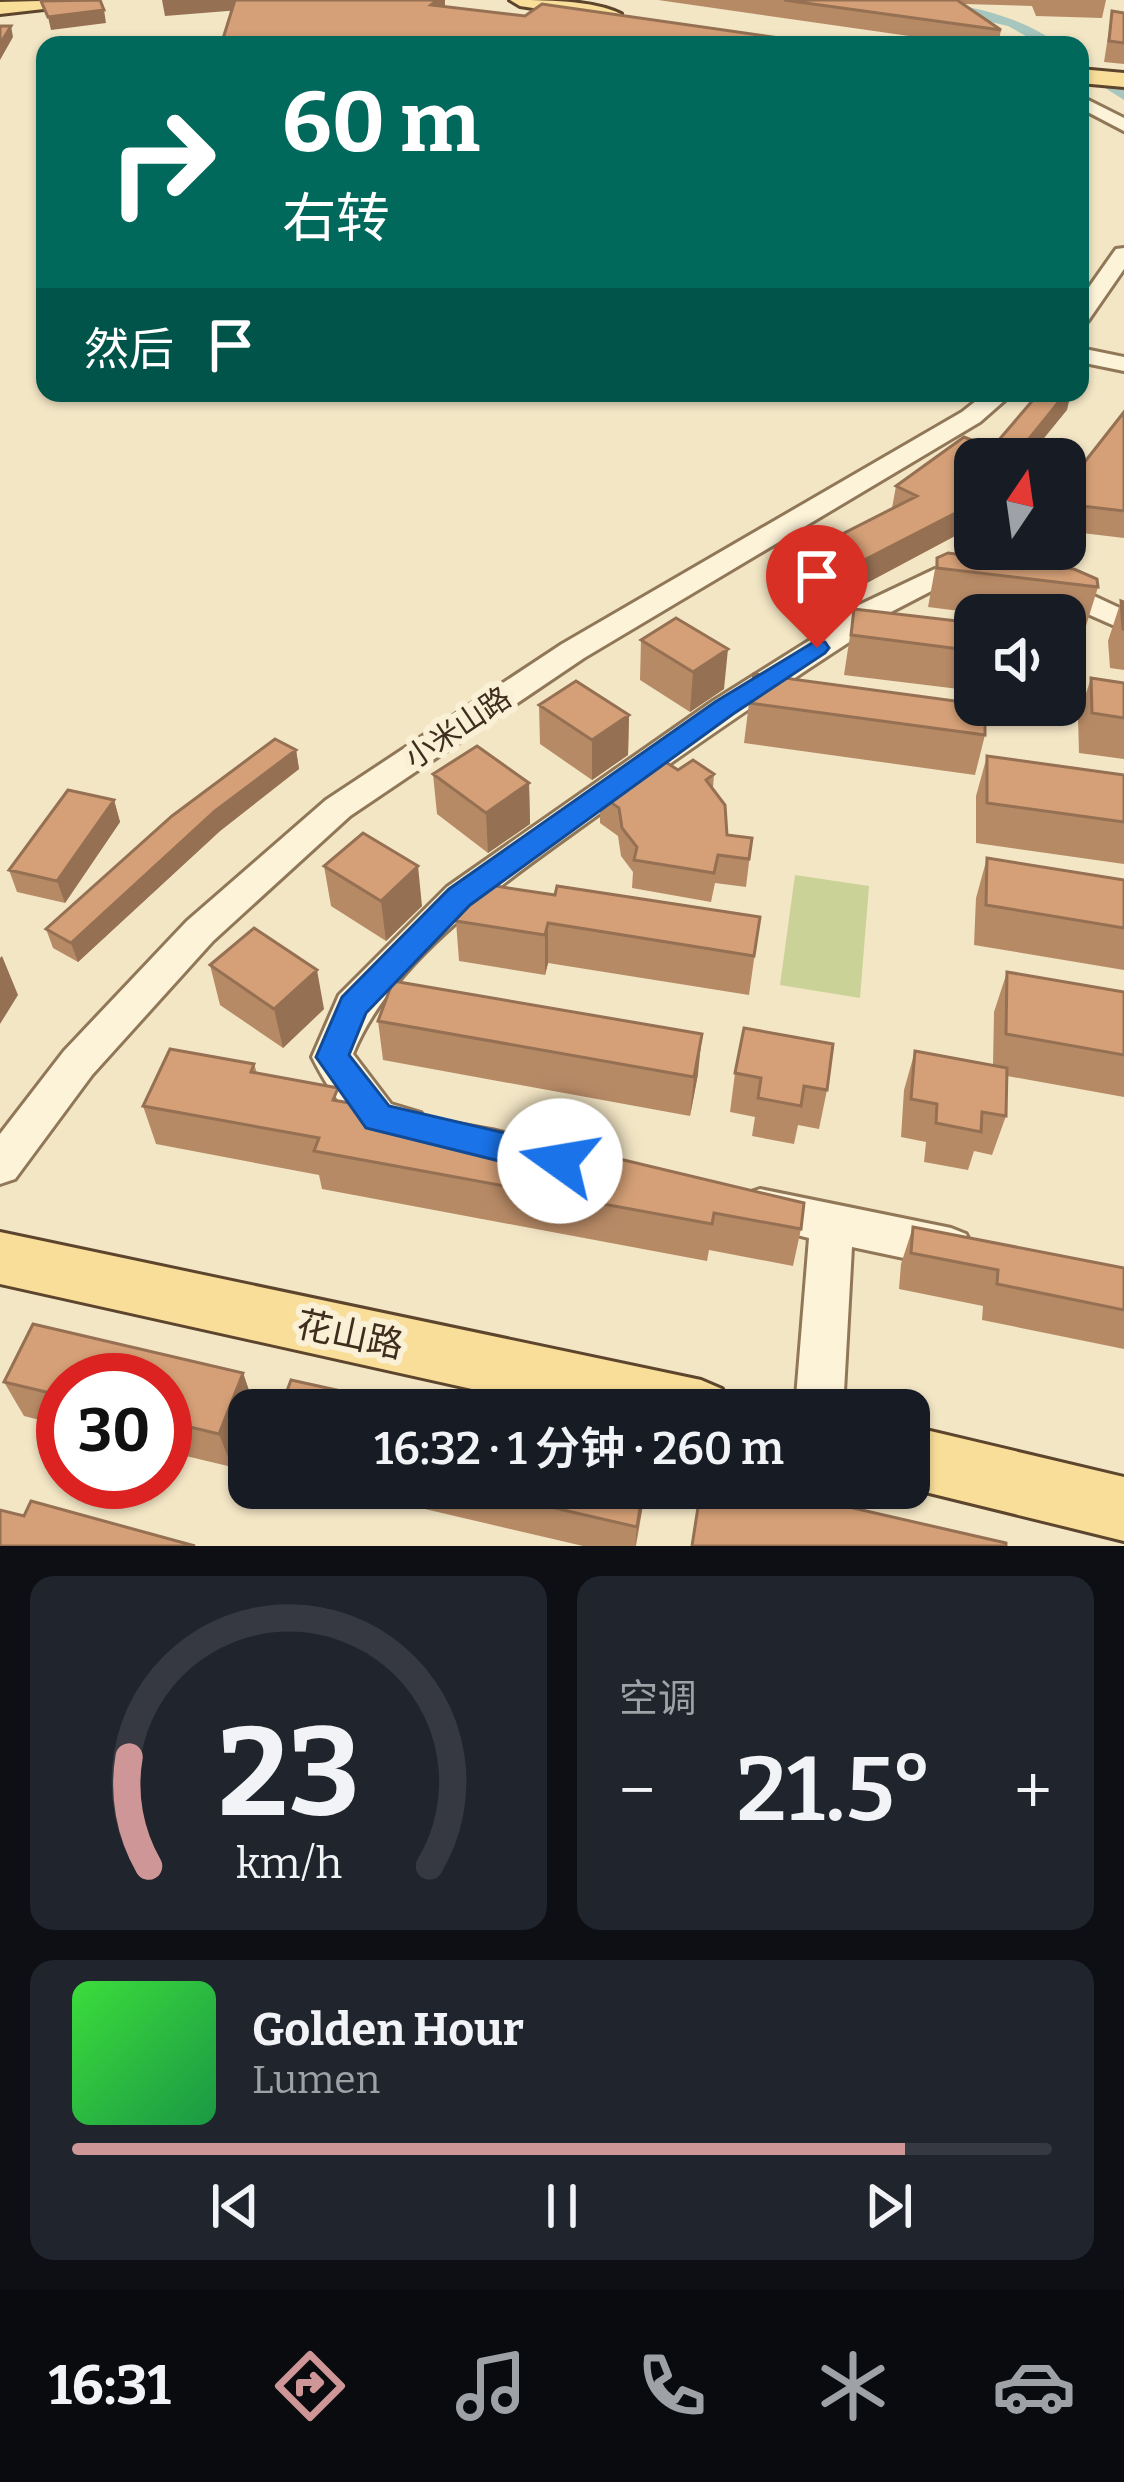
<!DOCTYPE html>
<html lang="zh">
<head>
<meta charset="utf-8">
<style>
  :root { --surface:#171b24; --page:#20242c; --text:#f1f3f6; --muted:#9ea1a6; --line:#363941; --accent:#cf9697 }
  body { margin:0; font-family:Bitter,"Noto Sans SC",serif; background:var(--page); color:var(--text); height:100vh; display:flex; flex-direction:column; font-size:45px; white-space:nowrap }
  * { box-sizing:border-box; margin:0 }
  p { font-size:39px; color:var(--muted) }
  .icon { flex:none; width:66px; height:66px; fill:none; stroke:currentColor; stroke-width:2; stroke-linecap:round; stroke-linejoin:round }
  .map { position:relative; height:1546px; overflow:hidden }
  .side { display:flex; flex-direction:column; gap:30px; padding:30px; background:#0d0f14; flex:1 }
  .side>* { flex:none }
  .top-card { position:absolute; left:36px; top:36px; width:1053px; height:366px; border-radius:24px; box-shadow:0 3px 9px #0004; background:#00695c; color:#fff; overflow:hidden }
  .needle { width:78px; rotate:13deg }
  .controls { position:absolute; left:954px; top:438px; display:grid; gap:24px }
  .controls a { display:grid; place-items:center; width:132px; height:132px; border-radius:24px; background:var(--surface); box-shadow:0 3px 9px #0004; font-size:60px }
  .speed { position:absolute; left:36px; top:1353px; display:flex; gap:24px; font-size:60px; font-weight:700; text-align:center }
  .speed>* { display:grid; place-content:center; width:156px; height:156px; border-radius:50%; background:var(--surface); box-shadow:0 3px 9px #0004; line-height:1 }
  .speed .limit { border:18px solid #d22; background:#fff; color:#111 }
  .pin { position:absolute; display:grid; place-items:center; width:102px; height:102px; color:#fff; margin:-123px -51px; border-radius:50% 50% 50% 0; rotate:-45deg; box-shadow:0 0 12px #0007 }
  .pin .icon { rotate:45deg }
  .me { position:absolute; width:132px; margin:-66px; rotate:283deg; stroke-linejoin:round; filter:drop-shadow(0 0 9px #0008) }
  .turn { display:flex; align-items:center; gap:42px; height:252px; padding:0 48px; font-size:54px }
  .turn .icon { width:156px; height:156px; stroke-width:2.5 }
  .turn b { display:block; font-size:84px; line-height:102px }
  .then { display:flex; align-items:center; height:114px; padding:0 48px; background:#0003; gap:24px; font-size:45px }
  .big { font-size:90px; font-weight:600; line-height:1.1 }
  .side .card { flex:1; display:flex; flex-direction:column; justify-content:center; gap:18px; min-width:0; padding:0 42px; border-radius:24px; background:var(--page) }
  .side .dial { align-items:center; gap:0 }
  .dial svg { height:312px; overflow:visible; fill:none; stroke:var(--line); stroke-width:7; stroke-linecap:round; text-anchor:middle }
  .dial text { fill:var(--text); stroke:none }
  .song { display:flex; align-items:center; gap:36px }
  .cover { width:144px; height:144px; border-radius:18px; background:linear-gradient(135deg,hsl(120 70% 55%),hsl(140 70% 35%)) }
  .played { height:12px; border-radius:6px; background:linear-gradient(90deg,var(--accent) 85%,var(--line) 85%) }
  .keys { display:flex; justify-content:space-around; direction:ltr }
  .heat { display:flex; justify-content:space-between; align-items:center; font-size:66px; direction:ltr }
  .side .tiles { flex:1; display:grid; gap:30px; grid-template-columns:1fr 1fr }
  .card:last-child { grid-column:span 2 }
  .trip { position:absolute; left:228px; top:1389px; width:702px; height:120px; border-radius:24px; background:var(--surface); box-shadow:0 3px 9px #0004; font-weight:600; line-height:120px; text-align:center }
  .menu { display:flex; height:192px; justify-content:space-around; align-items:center; background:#090b0e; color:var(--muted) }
  .menu .icon { width:84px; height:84px }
  .menu .on { color:var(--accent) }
  .menu b { font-size:54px; color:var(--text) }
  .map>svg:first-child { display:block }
  .green { fill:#cad297 }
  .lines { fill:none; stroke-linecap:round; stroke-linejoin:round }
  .canal { fill:#a7c6bd; fill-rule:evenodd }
  .minor-casing { stroke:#907758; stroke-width:6 }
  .major-casing { stroke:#5d452d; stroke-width:6 }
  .minor { fill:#fcf3d9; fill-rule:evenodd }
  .major { fill:#f9de9a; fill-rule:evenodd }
  .wall { fill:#b78a66 }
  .shaded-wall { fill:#957053 }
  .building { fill:#d5a077; stroke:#957053; stroke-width:3 }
  .route { fill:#1a73e8; stroke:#114b97; stroke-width:3 }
  .labels { text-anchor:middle; stroke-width:12; stroke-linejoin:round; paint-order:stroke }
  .street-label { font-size:30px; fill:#3f2e1e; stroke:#f9f0d5 }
  .near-street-label { font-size:36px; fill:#3f2e1e; stroke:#f9f0d5 }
</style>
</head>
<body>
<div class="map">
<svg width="1124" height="1546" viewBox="0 0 1124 1546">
  <rect width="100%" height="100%" fill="#f3e6c5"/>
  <!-- green -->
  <path class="green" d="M795,875L869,886L860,998L780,985Z"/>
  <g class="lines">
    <!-- canal -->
    <path class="canal" d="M897,0C949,0 1017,12 1059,45H1042L1008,26Z
      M1080,62L1124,89V100L1080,72Z"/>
    <!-- minor casing -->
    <g class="minor-casing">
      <path id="minor" d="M1080,96L1124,118V131L1080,108Z
        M1124,248V269L1088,321L1080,323V300L1116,249Z
        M1080,348L1124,357V371L1080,362Z
        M986,393H1013L980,422L584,658L350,816L213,941L92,1075L15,1179L0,1184V1134L64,1051L187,921L326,800L562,644L962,412Z
        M935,569L983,577L987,583L973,592L939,587L862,627L857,637C769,694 684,753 599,814C514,876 393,955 353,1054L391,1104L421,1113L427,1125L421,1137C370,1156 332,1097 312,1057L339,995L447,887L713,701L834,625L840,614Z
        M1054,585L1081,590L1124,610V630L1065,604L1044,600L1040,594Z
        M760,1189L951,1228L966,1234L973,1248L966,1262L951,1268L852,1247L843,1410H795L809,1238L745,1222L739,1208L745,1194Z"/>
    </g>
    <!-- major casing -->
    <g class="major-casing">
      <path id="major" d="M80,0L70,6L0,14V2Z
        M510,0C543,0 594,0 621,14L611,20L520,6Z
        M1080,69L1124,73V87L1080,83Z
        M0,1232L701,1380L722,1389L731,1410H566L0,1284Z
        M909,1426L1124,1477V1541L909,1488Z"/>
    </g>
    <!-- minor -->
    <use href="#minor" class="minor"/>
    <!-- major -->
    <use href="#major" class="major"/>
  </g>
  <!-- wall -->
  <path class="wall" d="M658,0H1106L1102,18L1036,16L1032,6L964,4L1001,30L998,45H972Z
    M1112,11L1124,13V64L1104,62Z
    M1067,410L975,459V532L968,529L833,601L801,580L805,553L892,508L896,486L992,448Z
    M1124,412V538L1065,531V462L1080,468Z
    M937,558L1098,587L1086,626L1065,624V615H991L928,607Z
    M1121,601L1124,602V670L1110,668L1108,641Z
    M854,609L975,623V691L844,675Z
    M1065,634L1072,662L1065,687Z
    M641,640L724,689L690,712L640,680Z
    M1091,678L1124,683V759L1079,753L1078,718Z
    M749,703L985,735L975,775L744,743Z
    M539,705L629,715L628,755L592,780L540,744Z
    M296,750L299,769L220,831L78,962L53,948L46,929Z
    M987,756L1124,775V864L976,843V796Z
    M678,770L714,774L713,789L727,835L752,838L746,887L715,883L711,902L632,888L633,872L621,856L618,836L600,823V795Z
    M433,774L529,783L530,824L488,853L437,814Z
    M114,800L120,822L65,903L17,892L9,870Z
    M987,858L1124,880V970L974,945L976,898Z
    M324,866L422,906L386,941L331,906Z
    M760,917L749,995L548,963L545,975L459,961L456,921Z
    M210,965L324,1009L283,1048L220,1005Z
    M1007,972L1124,992V1097L1007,1076L1006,1116L992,1155L974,1151L968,1170L924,1162L926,1142L901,1137L904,1090L915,1051L993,1065L994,1012Z
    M378,1021L698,1074L690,1116L383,1060Z
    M254,1064L257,1073L340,1101L801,1229L793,1266L709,1250L707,1261L322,1189L319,1175L156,1144L143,1106Z
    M735,1073L827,1090L819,1129L798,1125L794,1144L752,1136L755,1117L730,1112Z
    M913,1227L1124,1268V1349L982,1320L983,1306L899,1289L901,1264Z
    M33,1324L243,1373L255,1408L254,1410H249V1423L232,1467L165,1451V1380H63V1426L24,1416L4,1382Z
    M335,1488H646L636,1546H583Z"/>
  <!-- shaded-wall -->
  <path class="shaded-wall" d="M162,0H239L240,10L165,16Z
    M437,0H445V11L431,5Z
    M104,10L106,23L51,30L48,17Z
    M11,26L13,37L0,60V44Z
    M1066,393H1071L1067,410L1027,459L1024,445Z
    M974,502L968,529L833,601L837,574Z
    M728,649L724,689L690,712L693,672Z
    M629,715L628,755L592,780V740Z
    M296,750L299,769L220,831L78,962L71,943L215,811Z
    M529,783L530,824L488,853L486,813Z
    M114,800L120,822L65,903L57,881Z
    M418,866L422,906L386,941L381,901Z
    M548,923V963L545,975V935Z
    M2,956L18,995L0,1024V958Z
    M317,970L324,1009L283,1048L274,1009Z
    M702,1034L698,1074L690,1116L694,1077Z
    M243,1373L255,1408L254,1410H249V1423L232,1467L219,1434Z
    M643,1488H646L635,1546L637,1527Z"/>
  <!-- building -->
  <path class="building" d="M100,0L104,10L48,17L41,1Z
    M235,0H437L431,5L525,16L542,4L828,45H221Z
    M784,0H957L1001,30Z
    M1112,11L1124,13V43L1109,41Z
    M0,26H11L0,44Z
    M1039,393H1066L1024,445L1057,459H975V503L837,574L805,553L917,496L896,486L964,437L992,448Z
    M1124,412V511L1065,504V462L1080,468Z
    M948,553L1074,569L1097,579L1098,587L937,568V558Z
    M1121,601L1124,602V629H1123Z
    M854,609L975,623V651L851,635Z
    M676,618L728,649L693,672L641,640Z
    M1065,634L1071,635L1072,662H1065Z
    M754,674L985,705V735L749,703Z
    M1091,678L1124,683V718L1092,713Z
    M576,681L629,715L592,740L539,705Z
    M275,739L296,750L215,811L71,943L46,929L172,816Z
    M477,746L529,783L486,813L433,774Z
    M653,754L678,770L693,760L714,774L706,780L725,805L727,835L752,838L749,859L718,855L714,873L634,860L637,847L622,828L619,808L600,795Z
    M987,756L1124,775V822L987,803Z
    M68,790L114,800L57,881L9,870Z
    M363,833L418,866L381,901L324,866Z
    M987,858L1124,880V928L986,905Z
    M469,882L555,895L557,886L760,917L754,956L548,923L545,935L456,921Z
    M254,928L317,970L274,1009L210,965Z
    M1007,972L1124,992V1055L1006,1034Z
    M393,981L702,1034L694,1077L378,1021Z
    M744,1028L833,1044L827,1090L804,1086L801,1106L758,1098L761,1078L735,1073Z
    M170,1049L254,1064L251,1072L338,1088L333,1100L494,1129L804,1203L801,1229L714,1213L712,1224L314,1151L319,1138L143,1106Z
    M915,1051L1007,1068L1006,1116L982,1112L981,1132L936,1123L937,1104L911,1099Z
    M913,1227L1124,1268V1310L997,1284L998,1270L911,1253Z
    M33,1324L243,1373L219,1434L165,1421V1380H63V1396L4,1382Z
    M291,1380L427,1410H280Z
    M468,1488H643L637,1527Z
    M701,1488H766L1006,1543V1546H692Z
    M31,1501L195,1546H0V1510L24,1516Z"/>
  <!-- route -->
  <path class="route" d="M817,640L825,642L829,648L825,653L733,714L470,905L366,1013L349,1055L389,1106L560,1146L572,1150L577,1161L572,1171L560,1176L366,1128L316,1057L342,997L449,889L715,702Z"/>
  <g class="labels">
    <!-- street labels -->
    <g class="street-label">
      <text transform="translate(458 728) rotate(-34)" y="10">小米山路</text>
    </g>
    <!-- near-street labels -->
    <g class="near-street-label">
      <text transform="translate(350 1334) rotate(12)" y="13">花山路</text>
    </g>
  </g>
</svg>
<div class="controls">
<a><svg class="needle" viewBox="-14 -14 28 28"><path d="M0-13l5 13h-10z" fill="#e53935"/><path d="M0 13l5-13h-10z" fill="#9ea1a6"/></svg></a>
<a><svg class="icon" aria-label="sound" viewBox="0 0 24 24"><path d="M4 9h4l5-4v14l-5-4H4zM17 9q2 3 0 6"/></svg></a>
</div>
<div class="speed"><div class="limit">30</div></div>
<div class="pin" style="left:817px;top:648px;background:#d93025"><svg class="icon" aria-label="arrive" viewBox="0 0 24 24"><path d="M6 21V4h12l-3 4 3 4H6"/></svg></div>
<svg class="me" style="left:560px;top:1161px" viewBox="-20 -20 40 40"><circle r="19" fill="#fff"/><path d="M0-13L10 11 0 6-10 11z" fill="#1a73e8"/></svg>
<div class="trip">16:32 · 1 分钟 · 260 m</div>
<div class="top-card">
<div class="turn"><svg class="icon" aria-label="right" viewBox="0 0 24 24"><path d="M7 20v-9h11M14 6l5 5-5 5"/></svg><div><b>60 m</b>右转</div></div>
<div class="then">然后<svg class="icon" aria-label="arrive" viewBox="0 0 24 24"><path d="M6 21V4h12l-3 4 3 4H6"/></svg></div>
</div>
</div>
<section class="side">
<div class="tiles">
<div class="card dial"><svg viewBox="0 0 100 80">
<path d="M14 69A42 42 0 1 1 86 69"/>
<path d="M14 69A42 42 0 0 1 9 41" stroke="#cf9697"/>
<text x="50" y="56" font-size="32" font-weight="700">23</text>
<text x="50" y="72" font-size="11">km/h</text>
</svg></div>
<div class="card"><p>空调</p>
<div class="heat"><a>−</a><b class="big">21.5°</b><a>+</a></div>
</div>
<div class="card">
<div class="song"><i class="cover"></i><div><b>Golden Hour</b><p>Lumen</p></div></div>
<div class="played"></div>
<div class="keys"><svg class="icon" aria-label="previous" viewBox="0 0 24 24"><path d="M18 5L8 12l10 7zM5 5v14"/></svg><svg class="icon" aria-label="pause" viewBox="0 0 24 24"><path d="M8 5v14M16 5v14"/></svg><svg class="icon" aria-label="next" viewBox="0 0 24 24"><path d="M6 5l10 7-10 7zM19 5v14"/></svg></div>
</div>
</div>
</section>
<nav class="menu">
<b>16:31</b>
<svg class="icon on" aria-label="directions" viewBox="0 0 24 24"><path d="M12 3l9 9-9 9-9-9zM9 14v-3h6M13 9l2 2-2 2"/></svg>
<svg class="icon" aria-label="music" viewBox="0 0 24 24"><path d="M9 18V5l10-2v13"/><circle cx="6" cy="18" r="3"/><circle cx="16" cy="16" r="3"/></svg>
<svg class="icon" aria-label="phone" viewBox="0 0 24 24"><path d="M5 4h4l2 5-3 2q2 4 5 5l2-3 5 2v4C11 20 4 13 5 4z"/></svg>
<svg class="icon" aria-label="climate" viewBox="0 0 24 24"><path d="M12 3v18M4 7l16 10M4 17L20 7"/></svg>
<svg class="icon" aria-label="car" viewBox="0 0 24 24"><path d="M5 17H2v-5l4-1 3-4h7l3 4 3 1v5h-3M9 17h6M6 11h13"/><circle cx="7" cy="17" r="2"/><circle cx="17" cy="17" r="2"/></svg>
</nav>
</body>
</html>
